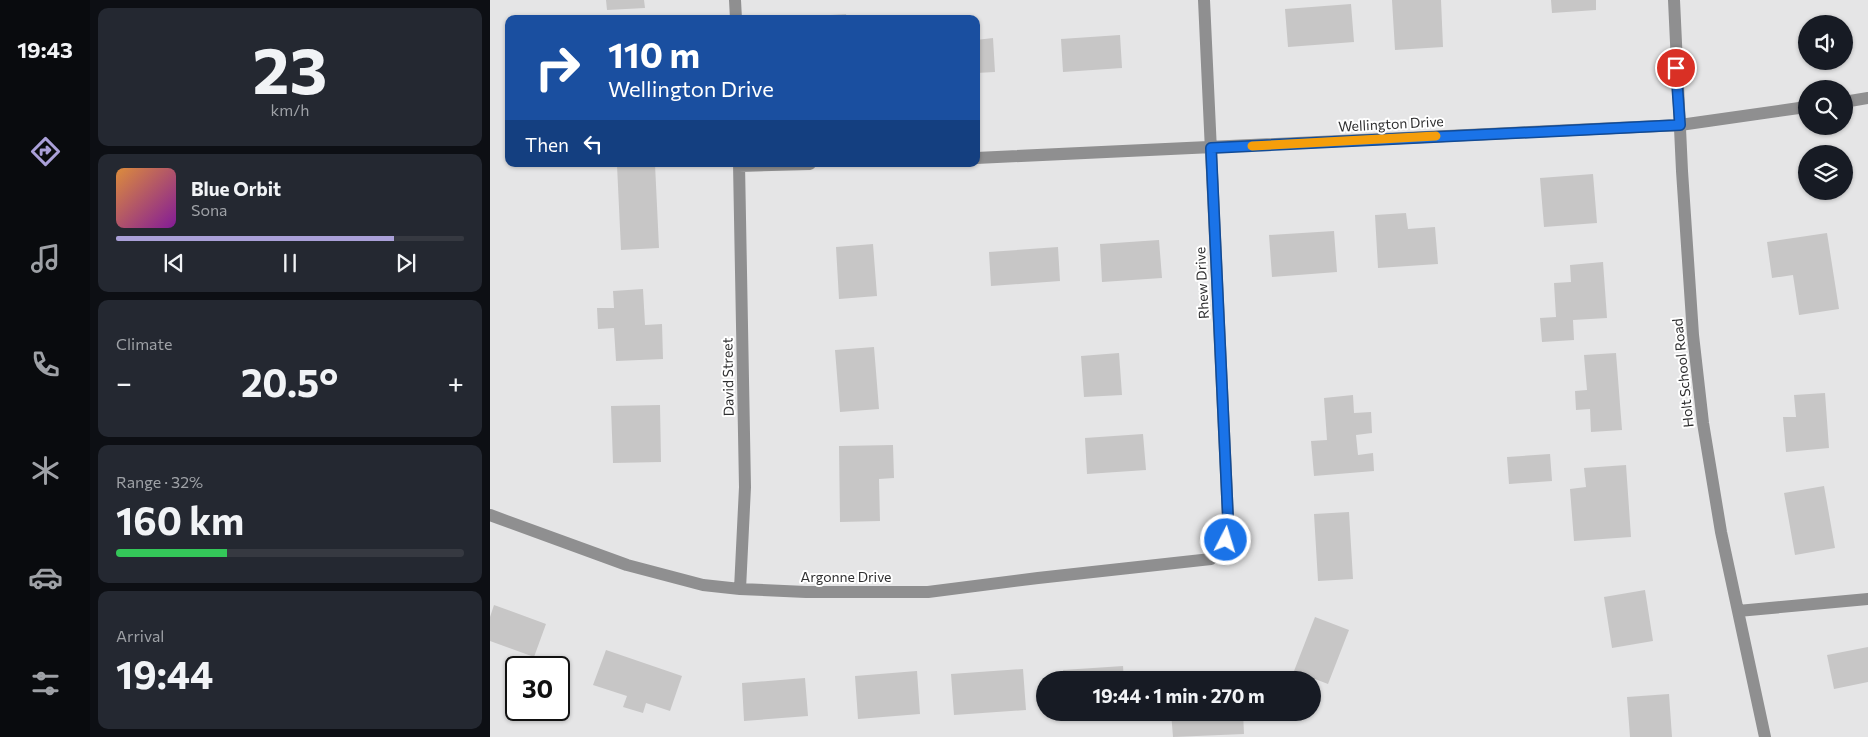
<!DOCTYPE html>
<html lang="en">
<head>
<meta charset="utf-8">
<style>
  :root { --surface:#171b24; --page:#242831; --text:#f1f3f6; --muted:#9ea1a6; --line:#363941; --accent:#aaa0d8 }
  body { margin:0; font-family:Commissioner,sans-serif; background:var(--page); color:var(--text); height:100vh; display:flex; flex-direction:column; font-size:19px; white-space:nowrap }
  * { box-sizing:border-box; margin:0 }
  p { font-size:16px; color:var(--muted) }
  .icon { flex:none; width:28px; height:28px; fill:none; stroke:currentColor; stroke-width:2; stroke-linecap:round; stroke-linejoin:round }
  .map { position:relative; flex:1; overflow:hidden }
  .drawer { display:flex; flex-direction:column; gap:8px; padding:8px; background:#0d0f14; width:400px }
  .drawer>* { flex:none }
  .hud { position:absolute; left:15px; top:15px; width:475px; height:152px; border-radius:10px; box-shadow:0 1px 4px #0004; background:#1a4fa0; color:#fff; overflow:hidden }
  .controls { position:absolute; left:1308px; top:15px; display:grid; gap:10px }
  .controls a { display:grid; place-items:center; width:55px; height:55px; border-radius:50%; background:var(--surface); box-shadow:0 1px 4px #0004; font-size:25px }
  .speed { position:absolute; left:15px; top:656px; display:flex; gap:10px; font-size:25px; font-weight:700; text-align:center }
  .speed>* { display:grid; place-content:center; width:65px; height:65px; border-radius:50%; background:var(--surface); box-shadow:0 1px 4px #0004; line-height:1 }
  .speed .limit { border:2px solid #111; border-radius:8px; background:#fff; color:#111 }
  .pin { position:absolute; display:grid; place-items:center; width:42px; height:42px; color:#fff; margin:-21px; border:2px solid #fff; border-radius:50%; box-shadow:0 1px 5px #0007 }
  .me { position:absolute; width:55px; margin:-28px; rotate:5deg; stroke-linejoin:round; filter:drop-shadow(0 0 4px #0008) }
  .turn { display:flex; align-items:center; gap:18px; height:105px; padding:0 20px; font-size:22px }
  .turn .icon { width:65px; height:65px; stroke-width:2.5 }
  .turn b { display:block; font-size:35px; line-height:42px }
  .then { display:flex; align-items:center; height:48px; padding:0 20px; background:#0003; gap:10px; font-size:19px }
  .big { font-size:38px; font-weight:700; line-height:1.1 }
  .drawer .tile { flex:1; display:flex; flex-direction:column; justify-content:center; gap:8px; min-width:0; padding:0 18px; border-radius:10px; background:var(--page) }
  .drawer .dial { align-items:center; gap:0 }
  .dial b { font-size:65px; line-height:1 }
  .song { display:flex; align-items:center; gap:15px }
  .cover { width:60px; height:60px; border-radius:8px; background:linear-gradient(135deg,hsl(30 70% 55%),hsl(290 70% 35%)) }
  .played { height:5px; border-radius:2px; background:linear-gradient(90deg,var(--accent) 80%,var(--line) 80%) }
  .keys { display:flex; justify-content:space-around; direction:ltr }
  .heat { display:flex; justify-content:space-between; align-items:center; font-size:28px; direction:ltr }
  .charge { height:8px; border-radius:4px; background:linear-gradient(90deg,#34c759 32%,var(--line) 0) }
  .trip { position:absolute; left:546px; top:671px; width:285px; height:50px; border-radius:25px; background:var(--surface); box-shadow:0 1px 4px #0004; font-weight:700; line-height:50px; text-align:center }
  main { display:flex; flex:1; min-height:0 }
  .menu { display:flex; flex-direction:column; width:90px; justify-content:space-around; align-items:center; background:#090b0e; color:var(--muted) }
  .menu .icon { width:35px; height:35px }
  .menu .on { color:var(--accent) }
  .menu b { font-size:22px; color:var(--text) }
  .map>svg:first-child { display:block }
  .building { fill:#c7c6c6 }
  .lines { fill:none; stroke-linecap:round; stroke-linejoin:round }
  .minor { stroke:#8f8f90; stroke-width:12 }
  .route-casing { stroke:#114b97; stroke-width:12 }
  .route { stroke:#1a73e8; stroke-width:9 }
  .slow { stroke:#f59e0b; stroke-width:9 }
  .labels { text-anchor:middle; stroke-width:4; stroke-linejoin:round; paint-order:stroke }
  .street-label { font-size:14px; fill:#2f2f30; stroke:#fff }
</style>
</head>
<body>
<main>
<nav class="menu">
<b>19:43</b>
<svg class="icon on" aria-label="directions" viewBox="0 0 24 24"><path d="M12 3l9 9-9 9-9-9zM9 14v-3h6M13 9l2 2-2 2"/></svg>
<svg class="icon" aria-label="music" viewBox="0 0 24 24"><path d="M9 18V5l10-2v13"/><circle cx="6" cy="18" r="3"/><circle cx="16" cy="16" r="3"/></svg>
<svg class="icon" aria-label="phone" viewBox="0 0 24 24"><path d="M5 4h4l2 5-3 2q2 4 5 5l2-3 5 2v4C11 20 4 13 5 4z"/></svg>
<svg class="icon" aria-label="climate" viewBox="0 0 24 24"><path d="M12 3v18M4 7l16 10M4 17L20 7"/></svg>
<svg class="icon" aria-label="car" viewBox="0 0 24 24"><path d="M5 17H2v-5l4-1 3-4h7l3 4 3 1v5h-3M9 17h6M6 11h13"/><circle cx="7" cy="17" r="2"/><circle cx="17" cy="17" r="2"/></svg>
<svg class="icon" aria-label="filters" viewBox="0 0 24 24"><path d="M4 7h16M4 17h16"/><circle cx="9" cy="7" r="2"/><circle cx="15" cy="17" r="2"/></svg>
</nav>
<section class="drawer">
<div class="tile dial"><b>23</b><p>km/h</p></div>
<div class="tile">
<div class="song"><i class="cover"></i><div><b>Blue Orbit</b><p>Sona</p></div></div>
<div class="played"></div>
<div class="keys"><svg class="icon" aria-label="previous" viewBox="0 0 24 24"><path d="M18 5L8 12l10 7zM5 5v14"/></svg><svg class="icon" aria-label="pause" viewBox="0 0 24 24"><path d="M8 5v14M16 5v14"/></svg><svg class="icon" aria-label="next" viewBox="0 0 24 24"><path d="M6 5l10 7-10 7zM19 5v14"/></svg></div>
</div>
<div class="tile"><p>Climate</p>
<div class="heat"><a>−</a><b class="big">20.5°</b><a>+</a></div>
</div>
<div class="tile"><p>Range · 32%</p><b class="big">160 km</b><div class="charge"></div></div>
<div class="tile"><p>Arrival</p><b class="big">19:44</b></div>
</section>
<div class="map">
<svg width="1378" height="737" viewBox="0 0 1378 737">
  <rect width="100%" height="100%" fill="#e5e5e6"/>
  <!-- building -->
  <path class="building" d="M116,0H154L155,8L117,10Z
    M902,0H951L953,47L905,50Z
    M1061,0H1106V10L1062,13Z
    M861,4L864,42L798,47L795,9Z
    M356,14L357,19H326L325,16Z
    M630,35L632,68L573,72L571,39Z
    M503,38L505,72L486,73V40Z
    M165,164L169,248L131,250L127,165Z
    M1103,174L1107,223L1054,227L1050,178Z
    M916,213L918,229L945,227L948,264L888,268L885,215Z
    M844,231L847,272L782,277L779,235Z
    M1337,233L1349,309L1309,315L1303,275L1282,278L1277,242Z
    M669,240L672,278L612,282L610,244Z
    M383,244L387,296L349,299L346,247Z
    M568,247L570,281L501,286L499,252Z
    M1113,262L1117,318L1083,320L1084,340L1052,342L1050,318L1066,317L1064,283L1081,282L1080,265Z
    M153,289L155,325L172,324L173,359L126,361L124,328L108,329L107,308H124L123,291Z
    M384,347L389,409L350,412L345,350Z
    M629,353L632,395L594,397L591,356Z
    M1126,353L1132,430L1101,432L1100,409L1086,410L1085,391L1097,390L1094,355Z
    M1335,393L1339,448L1296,452L1293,417H1306L1304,395Z
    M863,395L864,413L881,412L882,433L866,435L868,455L883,453L884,471L824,476L821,441L837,440L834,398Z
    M170,405L171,462L123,463L121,406Z
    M653,434L656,470L597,474L595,438Z
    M403,445L404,478L389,479L390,521L350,522L349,446Z
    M1060,454L1062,481L1019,484L1017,457Z
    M1136,465L1141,537L1084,541L1080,489L1096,487L1094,468Z
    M1334,486L1345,548L1305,555L1294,493Z
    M859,512L863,579L828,581L824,514Z
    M1155,590L1163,641L1122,648L1114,597Z
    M4,605L56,624L44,657L0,641V617Z
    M825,617L859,630L838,684L804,671Z
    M1378,647V682L1344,689L1337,655Z
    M116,650L192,676L180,711L156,703L153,713L133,707L137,696L103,685Z
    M633,666L634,680H574L573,670Z
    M533,669L536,710L464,715L461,674Z
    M427,671L430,714L368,719L365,676Z
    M315,678L318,716L254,721L252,683Z
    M1179,694L1182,737H1140L1137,697Z
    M681,712H753L754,734L683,737Z"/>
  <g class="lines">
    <!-- minor -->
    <path class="minor" d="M245,0L246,19
      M1184,0L1192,171L1203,335L1213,423L1231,532L1275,737
      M1354,102L1378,98
      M486,158L1190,125L1316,107
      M249,164L255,487L250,589
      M249,166L320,164
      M0,515L137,565L213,585L250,589L316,592H438L548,578L721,559L736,540L738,518L714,0
      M1248,611L1378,599"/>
  </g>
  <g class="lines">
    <!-- route casing -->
    <g class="route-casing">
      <path id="route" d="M736,540L738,518L721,148L1190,125L1186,68"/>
    </g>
    <!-- route -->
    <use href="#route" class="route"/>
    <!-- slow -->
    <path class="slow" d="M762,146L946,136"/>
  </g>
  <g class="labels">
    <!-- street labels -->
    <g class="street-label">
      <text transform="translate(901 124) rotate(-3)" y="5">Wellington Drive</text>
      <text transform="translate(712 283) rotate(-93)" y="5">Rhew Drive</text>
      <text transform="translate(1193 373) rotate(-96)" y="5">Holt School Road</text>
      <text transform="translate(238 377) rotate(-91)" y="5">David Street</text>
      <text x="356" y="582">Argonne Drive</text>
    </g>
  </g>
</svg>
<div class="controls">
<a><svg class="icon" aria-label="sound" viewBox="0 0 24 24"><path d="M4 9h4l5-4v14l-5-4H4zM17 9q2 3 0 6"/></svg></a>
<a><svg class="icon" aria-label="search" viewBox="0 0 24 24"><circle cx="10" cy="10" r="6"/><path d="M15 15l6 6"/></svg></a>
<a><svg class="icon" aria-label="layers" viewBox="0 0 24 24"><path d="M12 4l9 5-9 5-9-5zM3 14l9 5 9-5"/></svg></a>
</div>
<div class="speed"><div class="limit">30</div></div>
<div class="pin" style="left:1186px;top:68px;background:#d93025"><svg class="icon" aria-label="arrive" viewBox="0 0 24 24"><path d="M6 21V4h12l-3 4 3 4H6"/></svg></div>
<svg class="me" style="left:736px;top:540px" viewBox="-20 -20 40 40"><circle r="17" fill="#1a73e8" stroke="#fff" stroke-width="3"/><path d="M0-11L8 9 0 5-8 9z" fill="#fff"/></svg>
<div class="trip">19:44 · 1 min · 270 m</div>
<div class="hud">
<div class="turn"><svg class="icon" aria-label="right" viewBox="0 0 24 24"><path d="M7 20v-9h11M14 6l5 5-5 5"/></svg><div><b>110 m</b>Wellington Drive</div></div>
<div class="then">Then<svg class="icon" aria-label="left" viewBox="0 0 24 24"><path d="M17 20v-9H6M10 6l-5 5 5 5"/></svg></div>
</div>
</div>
</main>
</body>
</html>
